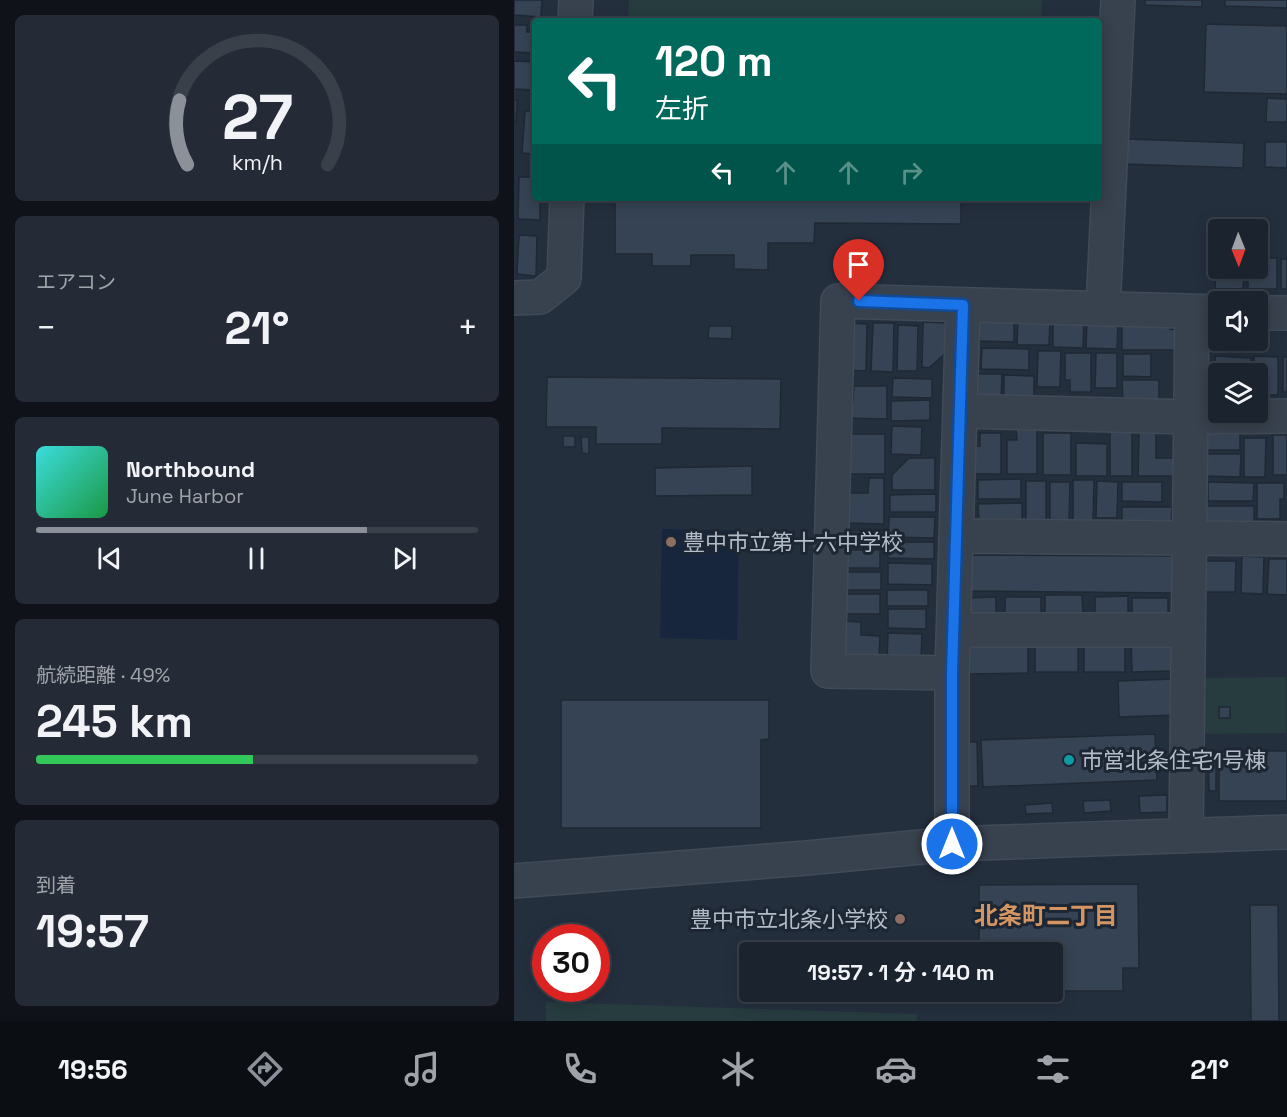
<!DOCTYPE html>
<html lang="ja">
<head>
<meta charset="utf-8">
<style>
  :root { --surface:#1b232e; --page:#242b36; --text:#f1f3f6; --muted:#a0a4aa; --line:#39404a; --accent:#8c9099 }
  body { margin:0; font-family:"Space Grotesk","Noto Sans JP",sans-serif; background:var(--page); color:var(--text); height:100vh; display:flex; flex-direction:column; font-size:22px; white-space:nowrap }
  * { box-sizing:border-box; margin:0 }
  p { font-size:20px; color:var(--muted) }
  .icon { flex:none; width:33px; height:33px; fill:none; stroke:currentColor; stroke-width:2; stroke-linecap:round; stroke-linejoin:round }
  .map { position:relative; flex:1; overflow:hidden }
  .side { display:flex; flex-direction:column; gap:15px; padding:15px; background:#0f1319; width:514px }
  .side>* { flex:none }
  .guide { position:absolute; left:18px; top:18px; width:570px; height:183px; border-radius:6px; box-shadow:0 3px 15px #0003,0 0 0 2px var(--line); background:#00695c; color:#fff; overflow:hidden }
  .needle { width:39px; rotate:179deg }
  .buttons { position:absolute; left:694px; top:219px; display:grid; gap:12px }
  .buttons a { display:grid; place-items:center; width:60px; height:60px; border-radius:6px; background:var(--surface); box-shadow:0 3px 15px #0003,0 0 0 2px var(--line); font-size:30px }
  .speed { position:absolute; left:18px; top:924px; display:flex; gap:12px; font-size:30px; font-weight:700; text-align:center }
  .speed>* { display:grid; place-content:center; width:78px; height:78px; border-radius:50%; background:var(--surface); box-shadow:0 3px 15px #0003,0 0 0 2px var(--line); line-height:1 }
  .speed .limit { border:9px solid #d22; background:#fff; color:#111 }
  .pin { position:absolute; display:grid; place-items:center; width:51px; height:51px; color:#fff; margin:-62px -26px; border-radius:50% 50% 50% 0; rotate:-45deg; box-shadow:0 0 6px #0007 }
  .pin .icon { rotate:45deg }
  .me { position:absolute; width:66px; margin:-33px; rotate:0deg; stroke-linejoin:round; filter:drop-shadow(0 0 4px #0008) }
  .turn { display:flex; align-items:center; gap:21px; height:126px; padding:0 24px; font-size:27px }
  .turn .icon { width:78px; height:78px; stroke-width:2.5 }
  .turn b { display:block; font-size:42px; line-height:51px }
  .lanes { display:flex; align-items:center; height:57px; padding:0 24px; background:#0003; justify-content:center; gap:30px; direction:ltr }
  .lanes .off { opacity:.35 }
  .big { font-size:45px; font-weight:700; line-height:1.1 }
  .side .widget { flex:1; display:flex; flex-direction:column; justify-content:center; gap:9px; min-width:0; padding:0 21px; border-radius:9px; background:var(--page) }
  .side .dial { align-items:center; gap:0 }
  .dial svg { height:156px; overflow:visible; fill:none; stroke:var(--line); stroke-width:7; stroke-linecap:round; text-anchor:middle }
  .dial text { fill:var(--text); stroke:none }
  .song { display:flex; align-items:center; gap:18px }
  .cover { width:72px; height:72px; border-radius:9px; background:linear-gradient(135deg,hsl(180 70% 55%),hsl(140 70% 35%)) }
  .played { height:6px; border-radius:3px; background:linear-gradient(90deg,var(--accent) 75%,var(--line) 75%) }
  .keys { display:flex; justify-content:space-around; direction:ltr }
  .heat { display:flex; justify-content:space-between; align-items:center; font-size:33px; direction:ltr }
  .charge { height:9px; border-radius:4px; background:linear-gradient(90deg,#34c759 49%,var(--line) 0) }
  .trip { position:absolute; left:225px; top:942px; width:324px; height:60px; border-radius:6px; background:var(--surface); box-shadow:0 3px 15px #0003,0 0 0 2px var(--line); font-weight:700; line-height:60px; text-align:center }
  .menu { display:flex; height:96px; justify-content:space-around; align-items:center; background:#0b0e12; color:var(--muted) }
  .menu .icon { width:42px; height:42px }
  .menu .on { color:var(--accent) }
  .menu b { font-size:27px; color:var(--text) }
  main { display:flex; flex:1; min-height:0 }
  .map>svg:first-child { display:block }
  .green { fill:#263c3f }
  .water { fill:#17263c }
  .building { fill:#364354; stroke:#1f2835; stroke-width:1.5 }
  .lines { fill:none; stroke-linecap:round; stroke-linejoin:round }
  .minor-casing { stroke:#414a57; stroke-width:36 }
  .minor { stroke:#38414e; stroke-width:33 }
  .route-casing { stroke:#114b97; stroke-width:15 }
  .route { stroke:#1a73e8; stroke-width:10 }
  .education-dot { fill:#8d6e63; stroke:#1d2633; stroke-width:2 }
  .culture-dot { fill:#0f9aa8; stroke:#1d2633; stroke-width:2 }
  .labels { text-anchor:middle; stroke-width:6; stroke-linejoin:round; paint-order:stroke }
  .poi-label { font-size:22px; fill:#b4bcc9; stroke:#1d2633; text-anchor:start }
  .neighbourhood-label { font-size:24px; font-weight:bold; fill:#d59563; stroke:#1d2633 }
</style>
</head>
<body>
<main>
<section class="side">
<div class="widget dial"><svg viewBox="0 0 100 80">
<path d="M14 69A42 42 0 1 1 86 69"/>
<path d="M14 69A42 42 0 0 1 10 36" stroke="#8c9099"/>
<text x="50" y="56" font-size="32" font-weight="700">27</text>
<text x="50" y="72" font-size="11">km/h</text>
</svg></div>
<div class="widget"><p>エアコン</p>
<div class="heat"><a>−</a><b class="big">21°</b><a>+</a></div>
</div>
<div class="widget">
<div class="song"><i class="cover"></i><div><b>Northbound</b><p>June Harbor</p></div></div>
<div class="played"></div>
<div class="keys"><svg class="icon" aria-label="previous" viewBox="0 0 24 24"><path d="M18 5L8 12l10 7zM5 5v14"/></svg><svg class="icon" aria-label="pause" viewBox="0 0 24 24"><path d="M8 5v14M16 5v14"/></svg><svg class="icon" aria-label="next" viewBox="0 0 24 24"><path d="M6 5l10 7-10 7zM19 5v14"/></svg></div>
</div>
<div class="widget"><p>航続距離 · 49%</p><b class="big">245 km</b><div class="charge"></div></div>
<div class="widget"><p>到着</p><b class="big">19:57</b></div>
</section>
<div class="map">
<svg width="773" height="1021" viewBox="0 0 773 1021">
  <rect width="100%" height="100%" fill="#242f3e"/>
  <!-- green -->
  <path class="green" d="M115,0H528L527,21H114Z
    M772,677V733L683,734V678Z
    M32,1002L403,1014V1021H32Z"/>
  <!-- water -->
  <path class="water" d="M148,529L225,531L223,640L146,638Z"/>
  <!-- building -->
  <path class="building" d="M0,0H28L27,17L0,15Z
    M631,0H688V7L631,5Z
    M711,0H773V8L711,6Z
    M692,24L773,26V94L690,92Z
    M0,25H13V32H21V53L0,52Z
    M0,61L21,62V90L0,89Z
    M753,98L773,99V122H752Z
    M0,100H3L2,122H0Z
    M11,111H21V154L8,153Z
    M611,139L730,143L729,168L611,164Z
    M751,142H773V168L751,167Z
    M5,177H21V198H26V220L4,219Z
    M101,198H447V224L301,223L300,243H254V270L220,269V255H177V266H138V254H101Z
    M5,235L23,236L22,276L3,274Z
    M702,258L705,259V268H730L729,289H701Z
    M744,258H763V289H734V268H744Z
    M767,259H773V289H767Z
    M465,315L500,316V342L464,341Z
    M539,318H570L569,348L539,347Z
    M504,319H536L535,345H503Z
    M573,321H604L603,349L572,348Z
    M409,322L434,323L433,352L415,368L408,367Z
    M608,322H656V329L662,330V350H608Z
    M333,323L353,324L352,371L331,370Z
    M359,323H380L379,372L357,371Z
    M384,325L404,326L403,371H383Z
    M195,326H218V339L194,338Z
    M468,348L515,349V370L467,369Z
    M524,351H547L546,387H523Z
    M551,353H577V392H556V380H551Z
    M582,353H603V388H581Z
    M609,354H637V377L609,376Z
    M701,356L737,358L736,374H705V377H701Z
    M740,356L764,357V395H744V374H740Z
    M769,357H773V392H769Z
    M463,374H488L487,399L462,398Z
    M490,375L520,376V400H490Z
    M33,377L267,379L266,429L148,428V444H82V427H32Z
    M379,378L418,379V398L378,397Z
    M608,380H645V403H609Z
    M701,383H705V404H701Z
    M340,386H373V419L330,418V401H339Z
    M416,400V420L377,421V401Z
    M378,426L408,427L407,455L377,454Z
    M726,426V450H689V434Z
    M502,429H523V474H493V440H503Z
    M596,430H618V476H596Z
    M625,432H642V458H663V476H624Z
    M466,433H487V474H458V446H466Z
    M529,433H557V475H529Z
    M335,434H371V474H335Z
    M759,435H773V475H759Z
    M49,436H61V447H49Z
    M67,437H75V454L68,453Z
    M730,438H752L751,477H730Z
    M562,443L593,444V476H562Z
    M692,454H727L726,477L692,476Z
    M395,458H421V490H378V475Z
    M238,466V495L141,496V468Z
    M355,478H370V524L334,523V493H354Z
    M507,479V499H464V480Z
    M559,480H580L579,524H559Z
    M512,481H532V521H512Z
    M583,481L604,482L603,518H582Z
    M536,482H556L555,522L536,521Z
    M608,482H648V502L608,501Z
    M694,482L740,483L739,501H694Z
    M743,483H770V499H766V519H743Z
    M422,494V512H376V495Z
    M508,503V525H465L464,504Z
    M685,506H740V525H685Z
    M608,507H658L657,523L608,524Z
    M375,517H421L420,538L374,537Z
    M369,530V544L334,545V531Z
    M374,542H420V559L374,558Z
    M334,550H366V568H334Z
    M451,555L660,556V593L450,591Z
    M728,556L750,557L749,594L727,593Z
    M755,559H773V595L753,594Z
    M689,561H722L721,592H689Z
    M374,563L418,564V585L374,584Z
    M329,572H367V590H329Z
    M373,590H414V606H373Z
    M330,594H366V614H330Z
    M531,595H568L569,614H531Z
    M614,596V614L581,615V597Z
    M482,597V615L452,616L451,598Z
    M491,597H527V615H491Z
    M618,598H654V614H618Z
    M374,609H412V629L374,628Z
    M326,621L347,622V635L366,636L365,658H325Z
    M374,633L408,634L407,661L373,660Z
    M617,640H659L660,671L618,672Z
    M453,641H514V673L454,674Z
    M611,641V672H570V642Z
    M521,642H564V672H521Z
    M660,679L661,715L605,717L604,681Z
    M47,700H255V739L247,740V828H47Z
    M705,707H716V718H705Z
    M641,734L643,780L469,787L467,740Z
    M450,742H463L464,786H450Z
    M705,751H773V801H705Z
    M694,756H702V791H695Z
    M653,795V812L626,813L625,796Z
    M596,800L597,811L570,813L569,801Z
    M538,803L539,813L512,814L511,805Z
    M624,884L625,968H609V991H538V952H465V885Z
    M736,905H764L765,1021H737Z"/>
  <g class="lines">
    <!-- minor casing -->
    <g class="minor-casing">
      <path id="minor" d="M61,21L62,0
        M0,298L26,297L50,278L53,198
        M589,309L604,0
        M744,313H773
        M446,411L677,417L773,416
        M442,536L773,539
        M440,630H674
        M438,673L314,671L324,301L705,312
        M672,836L678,312
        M438,844V673L449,305
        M0,881L293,858L438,844L773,832"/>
    </g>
    <!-- minor -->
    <use href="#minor" class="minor"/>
  </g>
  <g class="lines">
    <!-- route casing -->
    <g class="route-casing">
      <path id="route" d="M345,301L449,305L438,673V844"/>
    </g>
    <!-- route -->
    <use href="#route" class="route"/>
  </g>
  <!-- markers -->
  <g class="education-dot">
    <circle cx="157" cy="542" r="6"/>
    <circle cx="386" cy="919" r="6"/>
  </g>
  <circle class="culture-dot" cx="555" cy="760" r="6"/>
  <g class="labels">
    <!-- poi labels -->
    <g class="poi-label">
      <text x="169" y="550">豊中市立第十六中学校</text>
      <text x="567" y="768">市営北条住宅1号棟</text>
      <text x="374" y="927" text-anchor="end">豊中市立北条小学校</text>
    </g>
    <!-- neighbourhood labels -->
    <g class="neighbourhood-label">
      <text x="532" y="924">北条町二丁目</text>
    </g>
  </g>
</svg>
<div class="buttons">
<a><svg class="needle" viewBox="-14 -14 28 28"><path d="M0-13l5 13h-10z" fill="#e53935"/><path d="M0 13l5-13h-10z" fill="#a0a4aa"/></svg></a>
<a><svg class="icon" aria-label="sound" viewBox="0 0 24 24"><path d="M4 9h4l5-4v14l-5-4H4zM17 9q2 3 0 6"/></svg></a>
<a><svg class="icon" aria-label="layers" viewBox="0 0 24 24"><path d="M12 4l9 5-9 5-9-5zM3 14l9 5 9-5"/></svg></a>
</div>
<div class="speed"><div class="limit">30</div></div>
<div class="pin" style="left:345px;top:301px;background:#d93025"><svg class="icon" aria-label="arrive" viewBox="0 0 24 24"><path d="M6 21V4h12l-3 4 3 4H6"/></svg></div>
<svg class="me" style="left:438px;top:844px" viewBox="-20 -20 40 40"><circle r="17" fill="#1a73e8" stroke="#fff" stroke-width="3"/><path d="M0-11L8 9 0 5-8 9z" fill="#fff"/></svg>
<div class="trip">19:57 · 1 分 · 140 m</div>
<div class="guide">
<div class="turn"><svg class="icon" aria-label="left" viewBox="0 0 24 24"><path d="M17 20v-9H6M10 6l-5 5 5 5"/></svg><div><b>120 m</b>左折</div></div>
<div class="lanes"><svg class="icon" aria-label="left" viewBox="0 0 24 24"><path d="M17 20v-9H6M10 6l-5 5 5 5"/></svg><svg class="icon off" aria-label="ahead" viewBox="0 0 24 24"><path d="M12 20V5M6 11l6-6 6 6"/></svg><svg class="icon off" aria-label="ahead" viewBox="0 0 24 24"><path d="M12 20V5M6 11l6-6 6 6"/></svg><svg class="icon off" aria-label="right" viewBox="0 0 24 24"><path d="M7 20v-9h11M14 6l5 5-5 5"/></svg></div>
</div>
</div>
</main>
<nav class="menu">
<b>19:56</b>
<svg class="icon on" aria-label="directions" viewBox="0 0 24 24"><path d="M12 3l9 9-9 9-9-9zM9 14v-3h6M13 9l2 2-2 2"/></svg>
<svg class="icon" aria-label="music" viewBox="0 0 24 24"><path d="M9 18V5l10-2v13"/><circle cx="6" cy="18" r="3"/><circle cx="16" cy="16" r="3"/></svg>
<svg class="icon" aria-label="phone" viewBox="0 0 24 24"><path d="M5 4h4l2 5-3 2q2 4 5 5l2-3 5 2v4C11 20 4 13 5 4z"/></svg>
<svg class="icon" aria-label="climate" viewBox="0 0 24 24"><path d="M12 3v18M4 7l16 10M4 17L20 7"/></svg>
<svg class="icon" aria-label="car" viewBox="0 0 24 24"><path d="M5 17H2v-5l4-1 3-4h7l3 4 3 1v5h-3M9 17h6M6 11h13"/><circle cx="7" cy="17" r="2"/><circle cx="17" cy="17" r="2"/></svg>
<svg class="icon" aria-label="filters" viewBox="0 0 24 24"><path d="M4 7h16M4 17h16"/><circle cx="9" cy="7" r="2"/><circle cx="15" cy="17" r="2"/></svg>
<b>21°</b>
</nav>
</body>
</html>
